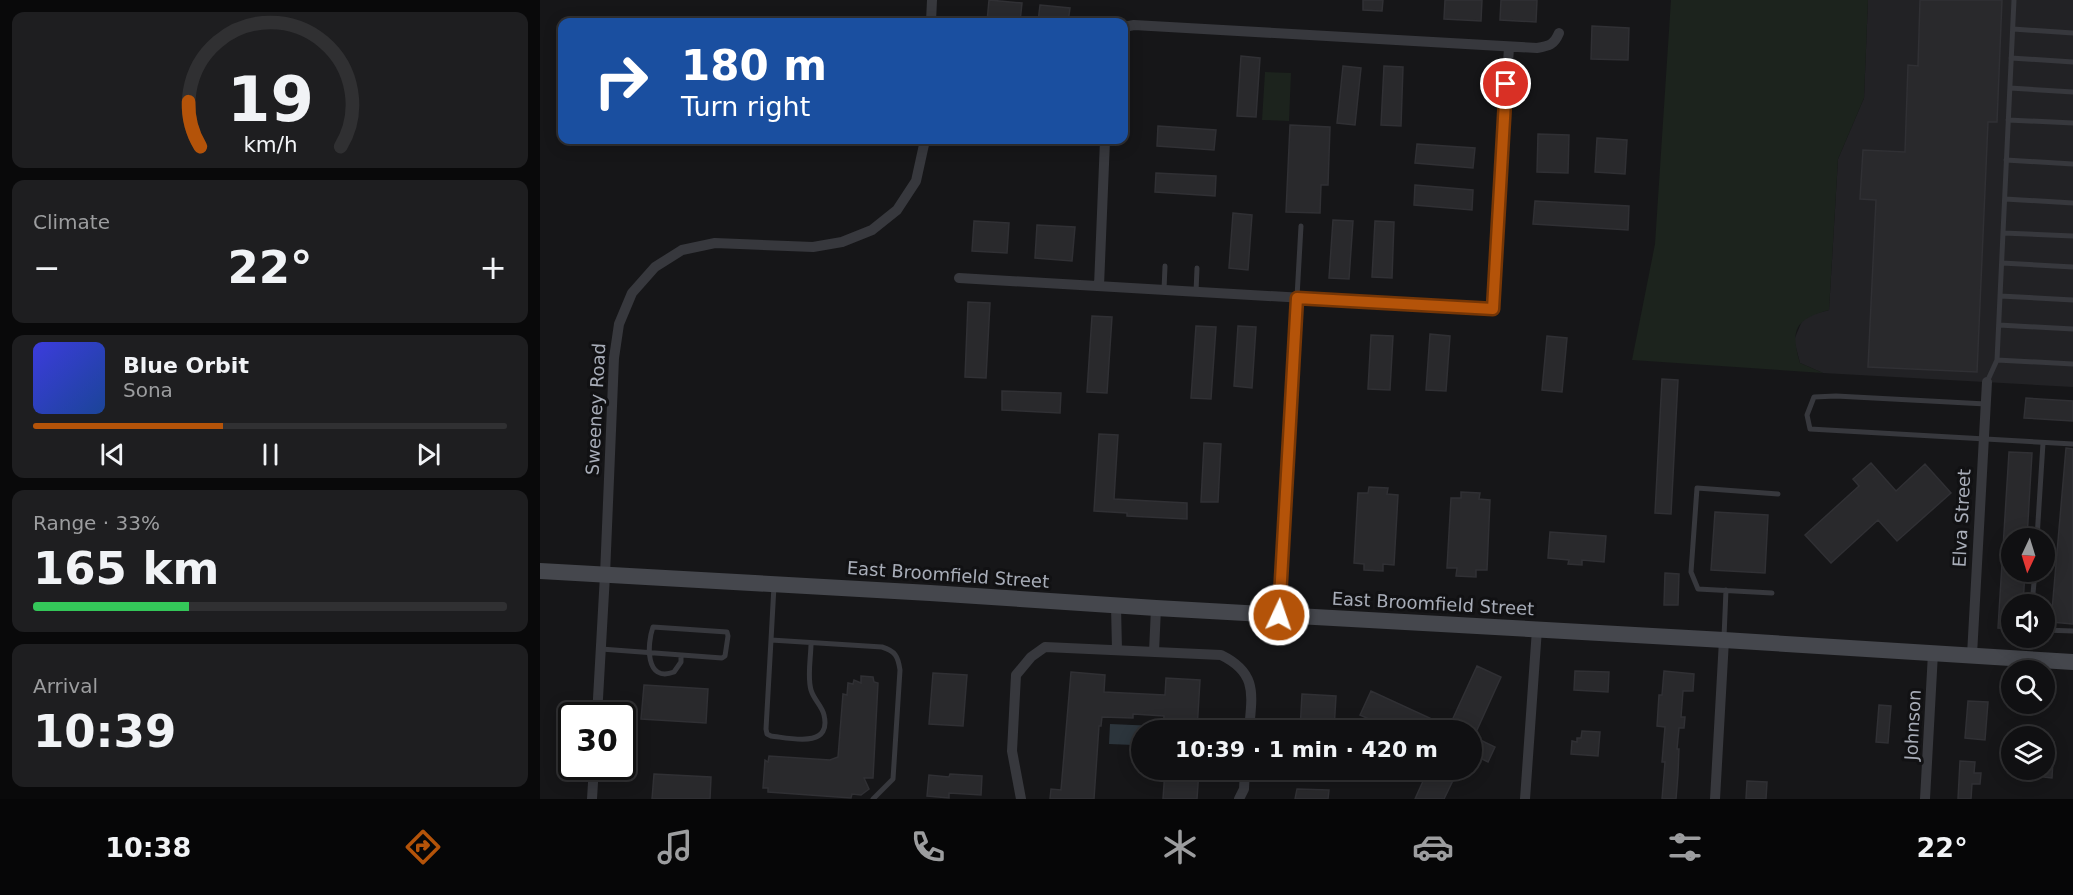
<!DOCTYPE html>
<html lang="en">
<head>
<meta charset="utf-8">
<style>
  :root { --surface:#101012; --page:#1e1e20; --text:#f1f3f6; --muted:#9c9d9f; --line:#303032; --accent:#b45309 }
  body { margin:0; font-family:"DejaVu Sans",sans-serif; background:var(--page); color:var(--text); height:100vh; display:flex; flex-direction:column; font-size:22px; white-space:nowrap }
  * { box-sizing:border-box; margin:0 }
  p { font-size:20px; color:var(--muted) }
  .icon { flex:none; width:33px; height:33px; fill:none; stroke:currentColor; stroke-width:2; stroke-linecap:round; stroke-linejoin:round }
  .map { position:relative; flex:1; overflow:hidden }
  .details { display:flex; flex-direction:column; gap:12px; padding:12px; background:#09090a; width:540px }
  .details>* { flex:none }
  .banner { position:absolute; left:18px; top:18px; width:570px; height:126px; border-radius:12px; box-shadow:0 3px 15px #0003,0 0 0 2px var(--line); background:#1a4fa0; color:#fff; overflow:hidden }
  .needle { width:39px; rotate:184deg }
  .tools { position:absolute; left:1461px; top:528px; display:grid; gap:12px }
  .tools a { display:grid; place-items:center; width:54px; height:54px; border-radius:50%; background:var(--surface); box-shadow:0 3px 15px #0003,0 0 0 2px var(--line); font-size:30px }
  .speed { position:absolute; left:18px; top:702px; display:flex; gap:12px; font-size:30px; font-weight:700; text-align:center }
  .speed>* { display:grid; place-content:center; width:78px; height:78px; border-radius:50%; background:var(--surface); box-shadow:0 3px 15px #0003,0 0 0 2px var(--line); line-height:1 }
  .speed .limit { border:3px solid #111; border-radius:9px; background:#fff; color:#111 }
  .pin { position:absolute; display:grid; place-items:center; width:51px; height:51px; color:#fff; margin:-26px; border:3px solid #fff; border-radius:50%; box-shadow:0 2px 6px #0007 }
  .me { position:absolute; width:66px; margin:-33px; rotate:3deg; stroke-linejoin:round; filter:drop-shadow(0 0 4px #0008) }
  .turn { display:flex; align-items:center; gap:21px; height:126px; padding:0 24px; font-size:27px }
  .turn .icon { width:78px; height:78px; stroke-width:2.5 }
  .turn b { display:block; font-size:42px; line-height:51px }
  .big { font-size:45px; font-weight:800; line-height:1.1 }
  .details .tile { flex:1; display:flex; flex-direction:column; justify-content:center; gap:9px; min-width:0; padding:0 21px; border-radius:12px; background:var(--page) }
  .details .dial { align-items:center; gap:0 }
  .dial svg { height:156px; overflow:visible; fill:none; stroke:var(--line); stroke-width:7; stroke-linecap:round; text-anchor:middle }
  .dial text { fill:var(--text); stroke:none }
  .song { display:flex; align-items:center; gap:18px }
  .cover { width:72px; height:72px; border-radius:9px; background:linear-gradient(135deg,hsl(240 70% 55%),hsl(220 70% 35%)) }
  .played { height:6px; border-radius:3px; background:linear-gradient(90deg,var(--accent) 40%,var(--line) 40%) }
  .keys { display:flex; justify-content:space-around; direction:ltr }
  .heat { display:flex; justify-content:space-between; align-items:center; font-size:33px; direction:ltr }
  .charge { height:9px; border-radius:4px; background:linear-gradient(90deg,#34c759 33%,var(--line) 0) }
  .trip { position:absolute; left:591px; top:720px; width:351px; height:60px; border-radius:30px; background:var(--surface); box-shadow:0 3px 15px #0003,0 0 0 2px var(--line); font-weight:800; line-height:60px; text-align:center }
  .tabs { display:flex; height:96px; justify-content:space-around; align-items:center; background:#060607; color:var(--muted) }
  .tabs .icon { width:42px; height:42px }
  .tabs .current { color:var(--accent) }
  .tabs b { font-size:27px; color:var(--text) }
  main { display:flex; flex:1; min-height:0 }
  .map>svg:first-child { display:block }
  .built { fill:#222225 }
  .green { fill:#1c231d }
  .water { fill:#2c353c }
  .building { fill:#29292c; stroke:#303034; stroke-width:1.5 }
  .lines { fill:none; stroke-linecap:round; stroke-linejoin:round }
  .lane { stroke:#37383d; stroke-width:5 }
  .street { stroke:#37383d; stroke-width:10 }
  .secondary { stroke:#45474d; stroke-width:16 }
  .route-casing { stroke:#753606; stroke-width:15 }
  .route { stroke:#b45309; stroke-width:10 }
  .labels { text-anchor:middle; stroke-width:6; stroke-linejoin:round; paint-order:stroke }
  .street-label { font-size:18px; fill:#a8adb8; stroke:#111113 }
</style>
</head>
<body>
<main>
<section class="details">
<div class="tile dial"><svg viewBox="0 0 100 80">
<path d="M14 69A42 42 0 1 1 86 69"/>
<path d="M14 69A42 42 0 0 1 8 46" stroke="#b45309"/>
<text x="50" y="56" font-size="32" font-weight="700">19</text>
<text x="50" y="72" font-size="11">km/h</text>
</svg></div>
<div class="tile"><p>Climate</p>
<div class="heat"><a>−</a><b class="big">22°</b><a>+</a></div>
</div>
<div class="tile">
<div class="song"><i class="cover"></i><div><b>Blue Orbit</b><p>Sona</p></div></div>
<div class="played"></div>
<div class="keys"><svg class="icon" aria-label="previous" viewBox="0 0 24 24"><path d="M18 5L8 12l10 7zM5 5v14"/></svg><svg class="icon" aria-label="pause" viewBox="0 0 24 24"><path d="M8 5v14M16 5v14"/></svg><svg class="icon" aria-label="next" viewBox="0 0 24 24"><path d="M6 5l10 7-10 7zM19 5v14"/></svg></div>
</div>
<div class="tile"><p>Range · 33%</p><b class="big">165 km</b><div class="charge"></div></div>
<div class="tile"><p>Arrival</p><b class="big">10:39</b></div>
</section>
<div class="map">
<svg width="1533" height="799" viewBox="0 0 1533 799">
  <rect width="100%" height="100%" fill="#161618"/>
  <!-- built -->
  <path class="built" d="M1328,0H1533V387L1283,373L1260,363L1254,340L1262,321L1270,315L1289,310L1298,159L1324,98Z"/>
  <!-- green -->
  <path class="green" d="M1131,0H1328L1324,98L1298,159L1289,310C1255,319 1250,330 1260,363L1283,373L1092,360L1115,244Z
    M725,72L751,73L749,121L722,120Z"/>
  <!-- water -->
  <path class="water" d="M570,724L616,726V730H602L601,753L594,752V745L569,744Z"/>
  <!-- building -->
  <path class="building" d="M449,0L482,3L480,22H447Z
    M823,0H843L842,11L823,10Z
    M905,0H942L941,21L904,19Z
    M961,0H997L996,22L960,20Z
    M1380,0H1462L1457,122H1448L1437,372L1328,367L1336,200L1320,199L1323,150L1365,152L1368,65L1378,66Z
    M500,5L530,8L528,22H498Z
    M1052,26L1089,28L1088,60L1051,59Z
    M701,56L720,58L716,117L697,116Z
    M803,66L821,68L815,125L797,123Z
    M844,66L863,67L861,126L841,125Z
    M750,125L790,127L788,185H781L780,213L746,212Z
    M618,126L676,130L674,150L617,146Z
    M998,134L1029,135L1028,173L997,172Z
    M1057,138L1087,140L1085,174L1055,172Z
    M877,144L935,148L933,168L875,163Z
    M616,173L676,176L675,196L615,192Z
    M875,185L933,190L932,210L874,205Z
    M995,201L1089,206L1088,230L993,224Z
    M693,213L712,215L708,270L689,268Z
    M793,220L813,221L809,279L789,278Z
    M434,221L469,223L467,253L432,251Z
    M835,221L854,222L852,278L832,277Z
    M497,225L535,227L532,261L495,258Z
    M428,302L450,303L446,378L425,377Z
    M552,316L572,317L567,393L547,392Z
    M656,326L676,327L671,399L651,398Z
    M698,326L716,327L712,388L694,386Z
    M890,334L910,336L906,391L886,390Z
    M831,335L853,336L850,390L828,389Z
    M1007,336L1027,338L1022,392L1002,390Z
    M1122,379L1138,380L1131,514L1115,513Z
    M462,391L521,393L520,413L462,410Z
    M1486,398L1533,401V421L1484,418Z
    M559,434L578,435L574,499L647,503V519L587,516V513L554,511Z
    M664,443L681,444L678,502H661Z
    M1526,448L1533,449V624L1511,622Z
    M1469,452L1492,453L1487,538H1472V572H1485L1483,604H1472V629L1458,628Z
    M1331,463L1356,491L1385,464L1411,493L1357,541L1338,520L1291,563L1265,535L1319,486L1313,479Z
    M829,487L848,488L847,494L858,495L854,565L843,564V571L824,570V564L814,563L818,493H828Z
    M921,492L940,493L939,499L950,500L947,570H936V577L916,576L917,568H907L911,498H921Z
    M1175,512L1228,515L1225,573L1171,570Z
    M1010,532L1066,536L1064,562L1042,560V565L1028,564L1029,560L1008,558Z
    M1125,573L1139,574L1138,605H1124Z
    M937,666L961,677L937,730H854L820,715L831,691L909,727Z
    M1035,671L1069,672L1068,692L1034,690Z
    M1124,671L1154,674L1153,691H1143L1141,717H1145L1144,728H1139L1137,749H1139L1138,774L1136,799H1122L1125,762H1122L1125,727L1117,726L1119,695H1122Z
    M531,672L565,675L564,692L625,695L626,678L660,680L657,730L623,729L624,716L593,714V718L562,717L561,726H559L554,799H510L511,789L521,790Z
    M393,673L427,675L423,726L389,724Z
    M321,676L333,677L334,682L338,683L333,778H324L329,789L321,795L312,794L311,798L228,792V788H223L225,760L228,762L229,756L290,760L298,757L303,694L307,695L308,683L313,684L314,680L321,683Z
    M104,685L168,689L166,723L101,719Z
    M762,694L796,696L794,730H760Z
    M1428,701L1448,702L1445,740L1425,738Z
    M1339,705L1351,706L1348,743L1336,742Z
    M1042,731L1060,732L1058,756L1031,754L1032,741L1037,742V738H1041Z
    M932,736L955,747L948,762L932,754Z
    M1504,741L1514,742L1512,778L1504,777Z
    M1420,761L1435,762L1434,773H1441L1440,784H1432L1431,799H1418Z
    M625,770H659L657,799H623Z
    M888,770H918L904,799H875Z
    M114,774L171,777L170,799H112Z
    M410,774L442,776L441,795L409,793V798L387,796L389,775L409,777Z
    M1207,781L1227,782L1226,799H1206Z
    M757,789L789,790L788,799H755Z"/>
  <g class="lines">
    <!-- lane -->
    <path class="lane" d="M1473,29L1533,33
      M1471,58L1533,62
      M1470,88L1533,92
      M1468,120L1533,123
      M1466,160L1533,164
      M1465,199L1533,203
      M1463,233L1533,236
      M1462,263L1533,267
      M624,290L625,266
      M656,292L657,268
      M1460,296L1533,300
      M757,297L761,226
      M1459,325L1533,329
      M1457,360L1533,364
      M1447,382L1457,360L1474,0
      M1446,404L1296,396L1274,397L1267,415L1270,429L1533,444
      M1497,538L1503,443
      M234,586L231,640L342,647C355,651 358,656 360,670L353,779L333,799
      M1232,593L1158,589L1151,572L1157,488L1238,494
      M1492,604L1495,572
      M1504,630L1533,631
      M1184,637L1186,590
      M231,640L226,729L227,734L231,736C250,738 292,749 284,715C282,706 274,700 271,690C267,676 271,658 271,643
      M61,649C101,652 141,655 182,658L185,656L188,636L187,632L113,627C107,644 105,683 134,672L141,662V655"/>
    <!-- street -->
    <path class="street" d="M391,22L392,0
      M584,27L594,25L997,48C1009,46 1014,45 1019,33
      M419,278L953,309L969,47
      M559,286L565,140
      M576,606L577,650
      M739,615L757,298
      M614,652L616,608
      M1432,655L1447,382
      M57,716L65,575L74,358L79,324L92,293L115,267L142,250L175,243L273,247L302,242L332,230L357,210L376,181L385,140
      M52,799L54,766
      M481,799L472,751L476,675L491,657L505,647L681,655C718,673 712,695 709,730
      M699,799L704,789L705,770
      M985,799L997,629
      M1175,799L1184,640
      M1385,799L1393,653"/>
    <!-- secondary -->
    <path class="secondary" d="M0,571L390,593L616,608L1184,640L1533,662"/>
  </g>
  <g class="lines">
    <!-- route casing -->
    <g class="route-casing">
      <path id="route" d="M739,615L757,298L953,309L966,84"/>
    </g>
    <!-- route -->
    <use href="#route" class="route"/>
  </g>
  <g class="labels">
    <!-- street labels -->
    <g class="street-label">
      <text transform="translate(56 409) rotate(-87)" y="6">Sweeney Road</text>
      <text transform="translate(1422 518) rotate(-87)" y="6">Elva Street</text>
      <text transform="translate(408 575) rotate(4)" y="6">East Broomfield Street</text>
      <text transform="translate(893 604) rotate(3)" y="6">East Broomfield Street</text>
      <text transform="translate(1373 725) rotate(-87)" y="6">Johnson</text>
    </g>
  </g>
</svg>
<div class="tools">
<a><svg class="needle" viewBox="-14 -14 28 28"><path d="M0-13l5 13h-10z" fill="#e53935"/><path d="M0 13l5-13h-10z" fill="#9c9d9f"/></svg></a>
<a><svg class="icon" aria-label="sound" viewBox="0 0 24 24"><path d="M4 9h4l5-4v14l-5-4H4zM17 9q2 3 0 6"/></svg></a>
<a><svg class="icon" aria-label="search" viewBox="0 0 24 24"><circle cx="10" cy="10" r="6"/><path d="M15 15l6 6"/></svg></a>
<a><svg class="icon" aria-label="layers" viewBox="0 0 24 24"><path d="M12 4l9 5-9 5-9-5zM3 14l9 5 9-5"/></svg></a>
</div>
<div class="speed"><div class="limit">30</div></div>
<div class="pin" style="left:966px;top:84px;background:#d93025"><svg class="icon" aria-label="arrive" viewBox="0 0 24 24"><path d="M6 21V4h12l-3 4 3 4H6"/></svg></div>
<svg class="me" style="left:739px;top:615px" viewBox="-20 -20 40 40"><circle r="17" fill="#b45309" stroke="#fff" stroke-width="3"/><path d="M0-11L8 9 0 5-8 9z" fill="#fff"/></svg>
<div class="trip">10:39 · 1 min · 420 m</div>
<div class="banner">
<div class="turn"><svg class="icon" aria-label="right" viewBox="0 0 24 24"><path d="M7 20v-9h11M14 6l5 5-5 5"/></svg><div><b>180 m</b>Turn right</div></div>
</div>
</div>
</main>
<nav class="tabs">
<b>10:38</b>
<svg class="icon current" aria-label="directions" viewBox="0 0 24 24"><path d="M12 3l9 9-9 9-9-9zM9 14v-3h6M13 9l2 2-2 2"/></svg>
<svg class="icon" aria-label="music" viewBox="0 0 24 24"><path d="M9 18V5l10-2v13"/><circle cx="6" cy="18" r="3"/><circle cx="16" cy="16" r="3"/></svg>
<svg class="icon" aria-label="phone" viewBox="0 0 24 24"><path d="M5 4h4l2 5-3 2q2 4 5 5l2-3 5 2v4C11 20 4 13 5 4z"/></svg>
<svg class="icon" aria-label="climate" viewBox="0 0 24 24"><path d="M12 3v18M4 7l16 10M4 17L20 7"/></svg>
<svg class="icon" aria-label="car" viewBox="0 0 24 24"><path d="M5 17H2v-5l4-1 3-4h7l3 4 3 1v5h-3M9 17h6M6 11h13"/><circle cx="7" cy="17" r="2"/><circle cx="17" cy="17" r="2"/></svg>
<svg class="icon" aria-label="filters" viewBox="0 0 24 24"><path d="M4 7h16M4 17h16"/><circle cx="9" cy="7" r="2"/><circle cx="15" cy="17" r="2"/></svg>
<b>22°</b>
</nav>
</body>
</html>
